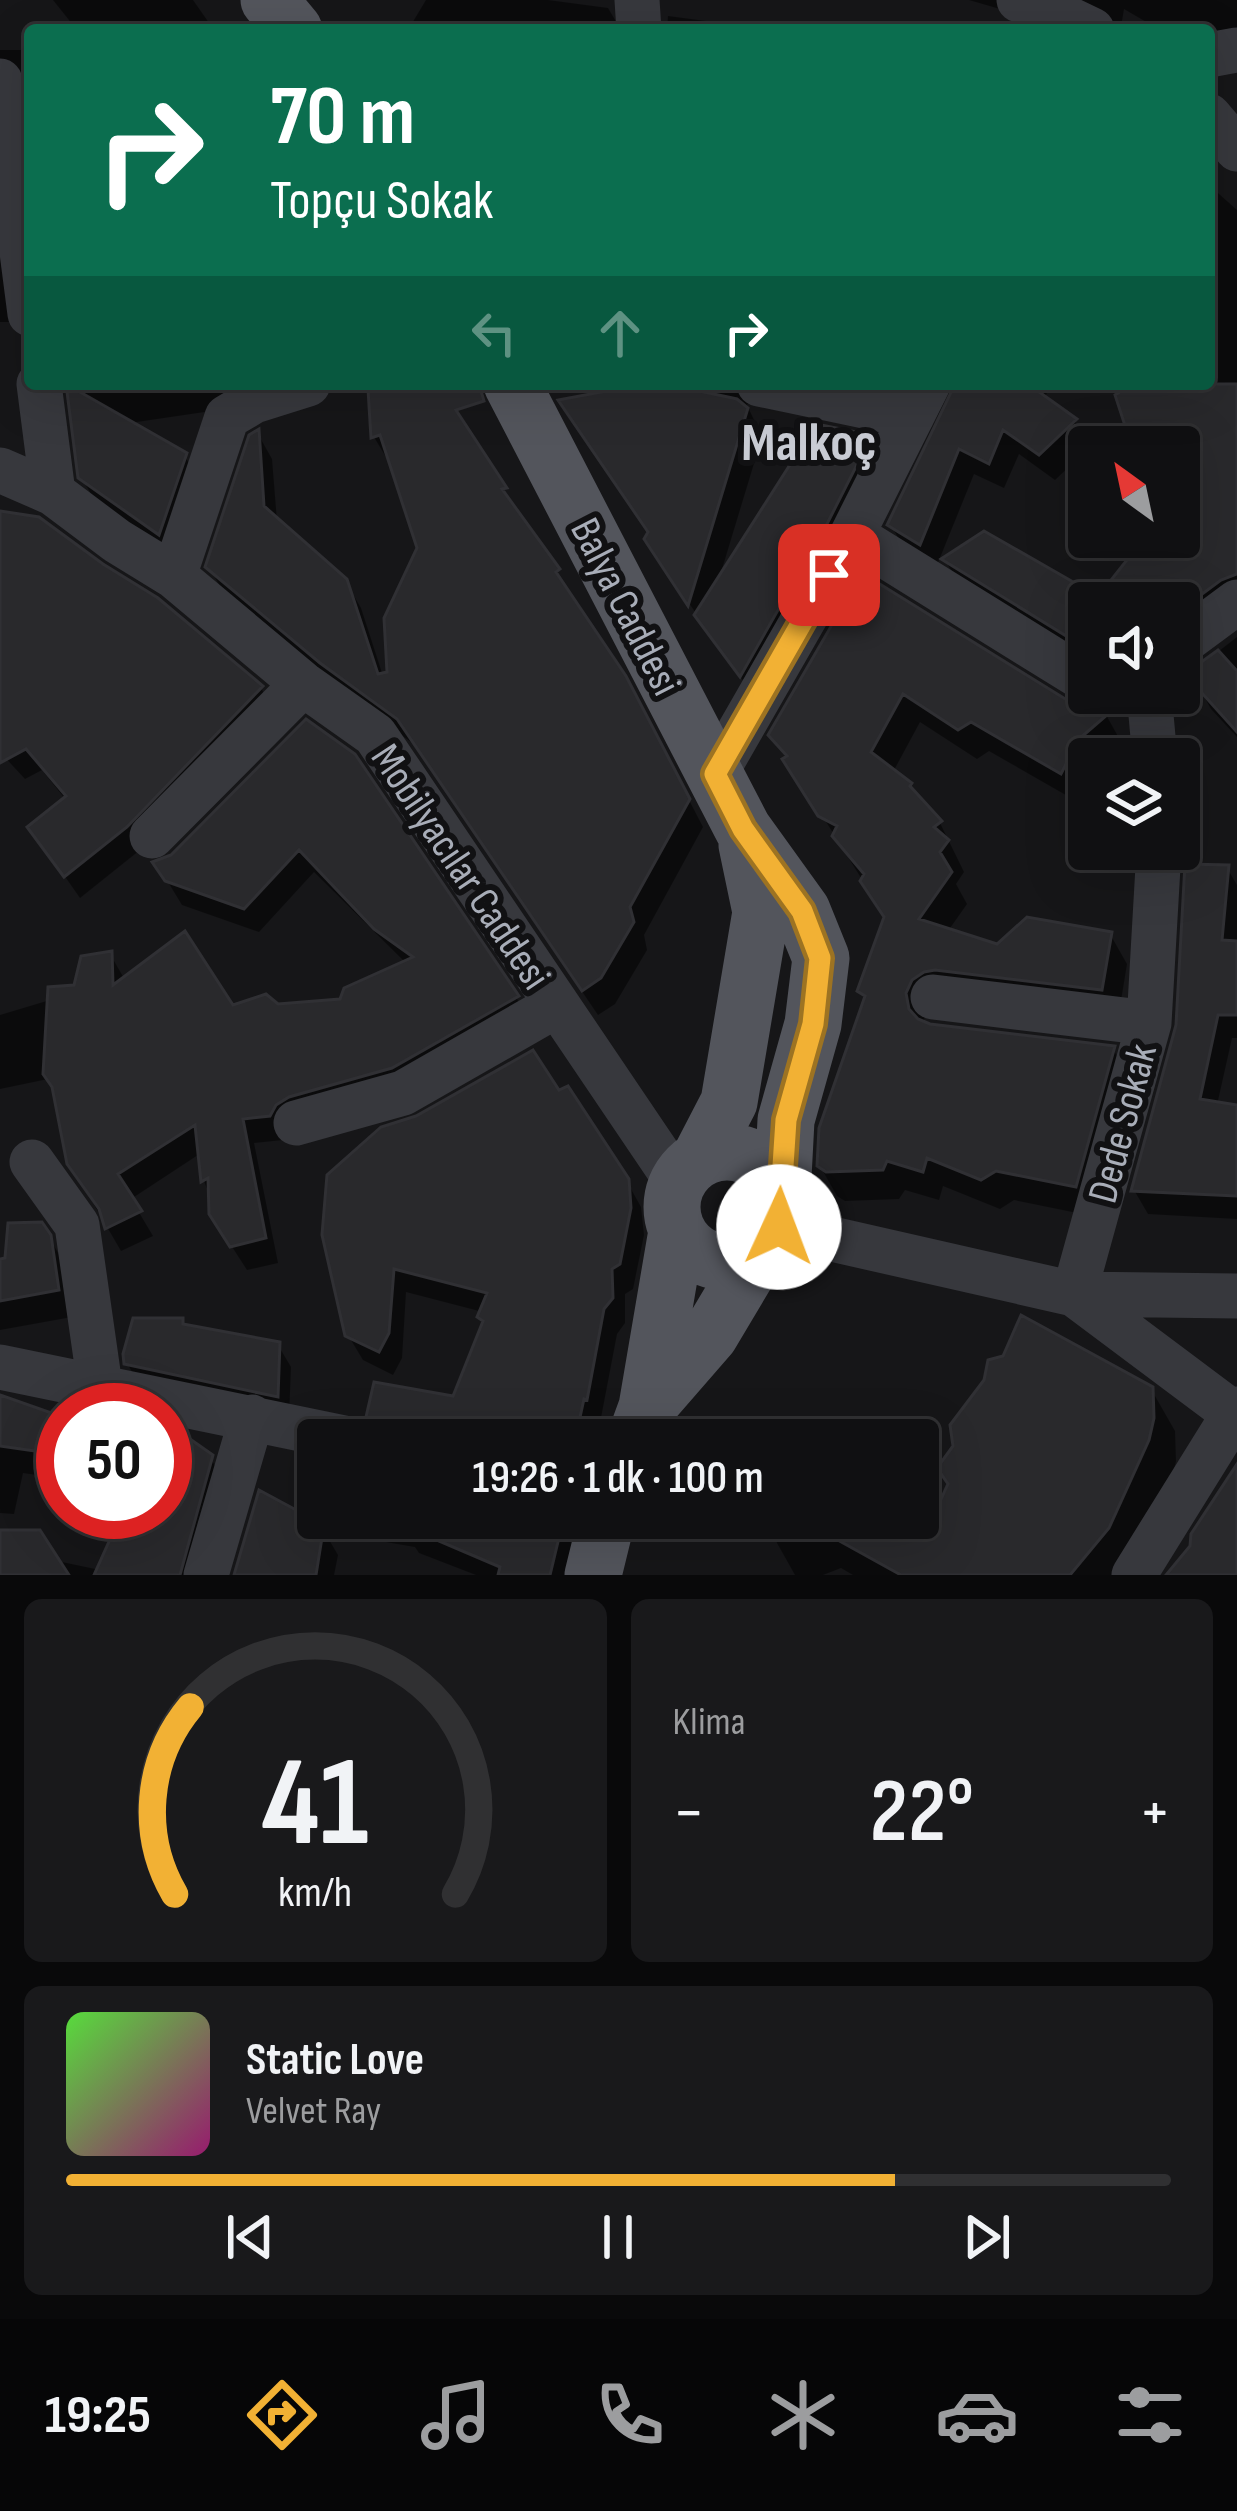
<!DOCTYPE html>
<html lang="tr">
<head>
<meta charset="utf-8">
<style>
  :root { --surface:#101012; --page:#19191b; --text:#f1f3f6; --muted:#9c9d9f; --line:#303032; --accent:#f2b134 }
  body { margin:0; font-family:"Sofia Sans Condensed",sans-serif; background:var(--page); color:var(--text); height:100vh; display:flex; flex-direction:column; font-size:45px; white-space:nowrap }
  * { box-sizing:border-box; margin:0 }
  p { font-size:39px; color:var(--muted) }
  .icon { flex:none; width:66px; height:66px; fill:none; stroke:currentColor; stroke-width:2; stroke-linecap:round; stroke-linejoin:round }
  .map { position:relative; height:1575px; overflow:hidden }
  .drawer { display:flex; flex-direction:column; gap:24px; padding:24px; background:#09090a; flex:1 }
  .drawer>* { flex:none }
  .guide { position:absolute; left:24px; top:24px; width:1191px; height:366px; border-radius:12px; box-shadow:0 12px 48px #0002,0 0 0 3px var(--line); background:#0b6e4f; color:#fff; overflow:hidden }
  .needle { width:78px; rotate:327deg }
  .buttons { position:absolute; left:1068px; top:426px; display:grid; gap:24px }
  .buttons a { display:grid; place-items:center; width:132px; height:132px; border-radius:12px; background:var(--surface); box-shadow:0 12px 48px #0002,0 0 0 3px var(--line); font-size:60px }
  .speed { position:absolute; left:36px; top:1383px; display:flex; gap:24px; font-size:60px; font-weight:700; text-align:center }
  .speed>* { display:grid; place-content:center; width:156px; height:156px; border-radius:50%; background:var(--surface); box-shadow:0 12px 48px #0002,0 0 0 3px var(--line); line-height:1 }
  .speed .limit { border:18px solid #d22; background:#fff; color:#111 }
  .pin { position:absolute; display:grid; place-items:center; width:102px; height:102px; color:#fff; margin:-51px; border-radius:24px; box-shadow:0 6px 18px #0006 }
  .me { position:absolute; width:132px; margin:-66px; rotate:2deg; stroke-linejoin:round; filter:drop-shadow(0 0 9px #0008) }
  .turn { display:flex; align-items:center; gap:42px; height:252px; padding:0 48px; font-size:54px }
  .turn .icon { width:156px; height:156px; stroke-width:2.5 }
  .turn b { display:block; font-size:84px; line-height:102px }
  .lanes { display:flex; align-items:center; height:114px; padding:0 48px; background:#0003; justify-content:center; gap:60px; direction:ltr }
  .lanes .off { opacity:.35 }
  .big { font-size:90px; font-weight:600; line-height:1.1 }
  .drawer .widget { flex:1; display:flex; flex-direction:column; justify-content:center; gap:18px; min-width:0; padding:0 42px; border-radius:18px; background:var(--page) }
  .drawer .dial { align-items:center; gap:0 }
  .dial svg { height:312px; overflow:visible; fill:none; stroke:var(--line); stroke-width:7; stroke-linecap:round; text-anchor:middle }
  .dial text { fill:var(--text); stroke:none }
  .song { display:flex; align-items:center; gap:36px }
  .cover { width:144px; height:144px; border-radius:18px; background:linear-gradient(135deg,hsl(110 70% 55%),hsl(320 70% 35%)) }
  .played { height:12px; border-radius:6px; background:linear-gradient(90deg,var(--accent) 75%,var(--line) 75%) }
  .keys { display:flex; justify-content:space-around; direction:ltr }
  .heat { display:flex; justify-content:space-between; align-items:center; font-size:66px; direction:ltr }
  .drawer .tiles { flex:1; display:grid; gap:24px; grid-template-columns:1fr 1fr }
  .widget:last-child { grid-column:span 2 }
  .trip { position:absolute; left:297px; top:1419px; width:642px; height:120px; border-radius:12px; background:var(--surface); box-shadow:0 12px 48px #0002,0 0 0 3px var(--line); font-weight:600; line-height:120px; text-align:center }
  .dock { display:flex; height:192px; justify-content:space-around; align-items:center; background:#060607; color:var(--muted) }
  .dock .icon { width:84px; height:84px }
  .dock .active { color:var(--accent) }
  .dock b { font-size:54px; color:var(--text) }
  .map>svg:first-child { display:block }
  .shadow { fill:#0007 }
  .building { fill:#29292c; stroke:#303034; stroke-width:3 }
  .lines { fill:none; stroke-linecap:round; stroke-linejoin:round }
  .minor { stroke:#37383d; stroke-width:45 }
  .major { stroke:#53555c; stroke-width:57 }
  .route-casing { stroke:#9d7322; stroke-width:30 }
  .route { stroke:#f2b134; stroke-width:21 }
  .labels { text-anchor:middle; stroke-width:12; stroke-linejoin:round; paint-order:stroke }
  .street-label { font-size:42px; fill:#a8adb8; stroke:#111113 }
  .district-label { font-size:54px; font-weight:bold; fill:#c9ccd4; stroke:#111113 }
</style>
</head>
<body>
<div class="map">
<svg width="1237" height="1575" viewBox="0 0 1237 1575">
  <rect width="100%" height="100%" fill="#161618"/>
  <!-- shadow -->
  <path class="shadow" d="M53,0H193L214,30H77Z
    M426,0H548L608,8L621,30H408Z
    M969,0H1026L1000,9Z
    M1045,0H1237V36L1209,30H1160L1124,9L1121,27Z
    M668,16L736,25L759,30H667Z
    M30,40V83L16,80L0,85V50H28Z
    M1209,185L1237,210V606L1179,635V603H1089V665L960,585L945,560L984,534L1099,600L1161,537H1179V447H1135L1137,384H1209V361L1216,360L1209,341Z
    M0,218L13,322H0Z
    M69,384H315L252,405L130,423L184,455L200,481L174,559L97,504L81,477Z
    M333,384H441L473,435L469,436L640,706L703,827L644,935L647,950L615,1004L598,1015L415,745L338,688L224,593L209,567L258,434L272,459L277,521L345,581L361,608L383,676L390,674L420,549L392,461L389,462L374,437L371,388L345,392Z
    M593,384H767L754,392L747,405L762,437L719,579L870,438L885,463L756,699L663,566L650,534L614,391Z
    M785,384H939L912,411Z
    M949,384H1051L1044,399L1075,421L1090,447L1055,480L1019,454L1004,488L974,474L935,570L906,552L891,525L957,385Z
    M0,514L261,688L274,711L140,850L80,898L31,828L66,800L42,770L25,779L0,752Z
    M863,577L1074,708L1106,715L1123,745L1106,759H1089V781L1078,802L989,751L977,759L920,722L893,772L910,785L940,823L964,872L956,884L967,904L948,931L998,947L1110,934L1127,964L1118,1019L928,1010L922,1024L1113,1049L1130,1079L1092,1216L1014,1200L1000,1209L943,1186L939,1200L905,1190L899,1199L845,1201L837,1196L820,1166L866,1000L861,991L886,918L772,735Z
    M1237,637V737L1211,709L1196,682V669Z
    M306,723L516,997L530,1021L283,1140L254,1143L278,1263L247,1270L227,1239L204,1181L201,1153L131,1199L153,1236L121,1251L70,1163L56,1090L48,1079L0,1089V1015L50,1000L76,988L110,954L125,980L232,1009L343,1002L406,963L314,872L259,932L182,905L157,864L173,858Z
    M1227,868L1237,885V1038H1232L1217,1105L1237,1108V1219L1148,1214L1134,1190Z
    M626,1180L641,1207L644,1235L633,1289L625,1294V1323L617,1334L600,1423L594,1440H383L370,1416L455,1400L485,1325L483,1312L406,1292L402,1358L393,1375L363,1360L348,1335L325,1234Z
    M49,1237L65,1265L72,1317L0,1330V1262Z
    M182,1321L186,1328L278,1345L291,1367L289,1417L140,1386L127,1363Z
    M1151,1389L1175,1431L1176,1461L1171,1482L1128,1575H853L841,1568L823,1575H795L777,1543L769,1518H872L926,1538Z
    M0,1396L63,1420V1479L23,1473L14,1514L0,1513Z
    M165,1432L210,1457L226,1485L200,1575H0V1549L100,1570L178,1528L156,1512H165Z
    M346,1518H577L572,1541L575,1548L569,1575H476L419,1553L415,1547L357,1537Z
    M322,1528L338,1555L334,1575H237Z"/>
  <!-- building -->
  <path class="building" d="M66,384L187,453L159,535L78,478Z
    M415,384H479L484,401L456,410L507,488L502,489L560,569L556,572L626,676L690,799L630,907L634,922L601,978L582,991L397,719L320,663L205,567L249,435L259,429L264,506L347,579L378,674L387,672L384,618L417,548L380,435L371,438L368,389Z
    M644,384H667L737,399L748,408L688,606L644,539L648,532L558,400Z
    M955,384H1028L1077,419L1039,455L1003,430L989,464L959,449L920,545L887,525Z
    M1132,384H1237V574L1221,580L1190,603H1093L1145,537H1179V447H1132L1115,395Z
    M816,424L872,435L828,522L740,677L694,615Z
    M0,511L39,517L103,564L158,598L263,686L127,827L64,877L27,827L66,796L26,749L0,763Z
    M984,531L1089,591V650L941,559Z
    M862,573L1075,705L1087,709L1101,706L1108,714L1079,739L1061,774L971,722L958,730L903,694L871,752L912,783L910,786L942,821L934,827L949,840L940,852L952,872L919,919L997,944L1027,917L1112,932L1102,990L935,970L924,972L912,980L906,993L909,1009L918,1019L930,1024L1115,1046L1076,1187L996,1171L981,1180L927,1158L923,1172L887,1161L883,1170L826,1172L817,1166L819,1128L865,996L857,991L884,917L860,881L864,874L832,836L837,826L818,816L782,759L787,756L768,735Z
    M1218,650L1237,671V732L1192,682L1193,668Z
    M306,719L355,754L519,996L392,1068L289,1097L276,1105L270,1116L243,1119L266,1238L230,1247L209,1214L208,1178L201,1182L195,1125L118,1174L142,1211L105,1229L99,1209L67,1164L52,1087L43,1074L48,987L74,985L81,956L112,951L113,985L185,931L233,1005L266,994L278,1004L340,999L344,988L413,957L374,929L299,850L244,909L165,881L152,862L171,855Z
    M1185,864L1229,865L1222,940L1237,941V1015H1218L1200,1099L1237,1105V1196L1131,1191L1176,1025Z
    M533,1050L559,1090L568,1086L629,1179L631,1208L620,1264L612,1269L613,1298L604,1309L587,1400L584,1399L575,1440H380L379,1430L366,1417L374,1382L453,1396L483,1321L477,1317L487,1293L394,1269L389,1333L379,1352L345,1336L322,1235L327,1175L381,1127L416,1116Z
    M42,1222L51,1235L59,1290L0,1301V1259L5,1258L8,1223Z
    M1021,1315L1153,1387L1154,1418L1149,1440L1109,1528L1070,1575H901L798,1518H881L925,1534L948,1484L937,1468L953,1446L950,1425L984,1380L988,1360L1003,1356Z
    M133,1318H183V1324L280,1342L278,1397L124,1364L123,1354Z
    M0,1395L63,1417V1455L0,1446Z
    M165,1429L180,1432L213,1455L180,1575H94L112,1535L117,1537L129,1512H165Z
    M1237,1464V1575H1166L1190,1546L1191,1534Z
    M259,1490L324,1525L316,1575H234Z
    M385,1518H542L563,1521L550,1575H498L500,1567Z
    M0,1530H40L69,1575H0Z"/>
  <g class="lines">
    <!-- minor -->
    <path class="minor" d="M637,0L639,30
      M1019,0L1046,8L1092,30
      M1209,55L1237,50
      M0,81L30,314
      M1209,116L1237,149
      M39,384L53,493
      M759,384L912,416
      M0,470L53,493L117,541L174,576L303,684L375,735L677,1182
      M852,535L1089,682
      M174,576L227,417L254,401L308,384
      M1179,645L1237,602
      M1149,693L1155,759
      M715,774L852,535L928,384
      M152,836L303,684
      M933,997L1149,1023L1074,1294L1237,1296
      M1149,1023L1159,849
      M296,1123L403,1093L557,1005
      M32,1162L77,1225L100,1386
      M779,1227L1074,1294L1237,1416
      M0,1367L354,1440
      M206,1575L252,1417
      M1134,1575L1237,1409"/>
    <!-- major -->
    <path class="major" d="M269,0L294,30
      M512,384L743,829L802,911L821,958L813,1024L786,1120L782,1196
      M672 1207a55 55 0 1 1 110 0a55 55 0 1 1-110 0Z
      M700,1158L729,1102L761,912L747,845
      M650,1404L710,1335L760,1251
      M635,1440L647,1407L677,1231
      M593,1575L607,1518"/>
  </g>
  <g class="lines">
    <!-- route casing -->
    <g class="route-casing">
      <path id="route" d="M779,1227L786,1120L813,1024L820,958L802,911L743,829L715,774L829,575"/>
    </g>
    <!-- route -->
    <use href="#route" class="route"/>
  </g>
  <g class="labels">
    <!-- street labels -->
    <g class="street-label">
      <text transform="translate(627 606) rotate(63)" y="15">Balya Caddesi</text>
      <text transform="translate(462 866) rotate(56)" y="15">Mobilyacılar Caddesi</text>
      <text transform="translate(1121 1123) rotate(-75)" y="15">Dede Sokak</text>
    </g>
    <!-- district labels -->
    <g class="district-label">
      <text x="809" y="460">Malkoç</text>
    </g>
  </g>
</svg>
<div class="buttons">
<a><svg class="needle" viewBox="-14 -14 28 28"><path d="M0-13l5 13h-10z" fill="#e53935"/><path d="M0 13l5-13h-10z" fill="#9c9d9f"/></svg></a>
<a><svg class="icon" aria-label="sound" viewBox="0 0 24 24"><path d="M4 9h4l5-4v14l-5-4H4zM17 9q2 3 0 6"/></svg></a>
<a><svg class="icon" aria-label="layers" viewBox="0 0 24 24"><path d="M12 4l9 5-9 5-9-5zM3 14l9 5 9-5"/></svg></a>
</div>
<div class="speed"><div class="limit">50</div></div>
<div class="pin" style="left:829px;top:575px;background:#d93025"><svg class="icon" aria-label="arrive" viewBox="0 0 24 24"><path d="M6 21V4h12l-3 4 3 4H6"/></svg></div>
<svg class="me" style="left:779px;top:1227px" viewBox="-20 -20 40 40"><circle r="19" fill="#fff"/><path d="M0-13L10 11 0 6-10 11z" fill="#f2b134"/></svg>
<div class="trip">19:26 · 1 dk · 100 m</div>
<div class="guide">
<div class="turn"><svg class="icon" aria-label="right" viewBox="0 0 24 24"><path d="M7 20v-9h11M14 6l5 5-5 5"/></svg><div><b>70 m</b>Topçu Sokak</div></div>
<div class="lanes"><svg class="icon off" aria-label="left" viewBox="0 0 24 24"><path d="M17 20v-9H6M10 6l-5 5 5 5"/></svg><svg class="icon off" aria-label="ahead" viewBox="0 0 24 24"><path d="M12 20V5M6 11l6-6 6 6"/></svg><svg class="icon" aria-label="right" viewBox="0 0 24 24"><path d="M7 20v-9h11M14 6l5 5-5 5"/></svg></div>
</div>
</div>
<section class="drawer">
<div class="tiles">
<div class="widget dial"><svg viewBox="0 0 100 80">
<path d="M14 69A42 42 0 1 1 86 69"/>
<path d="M14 69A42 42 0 0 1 18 21" stroke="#f2b134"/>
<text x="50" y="56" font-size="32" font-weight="700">41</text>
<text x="50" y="72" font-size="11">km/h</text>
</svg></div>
<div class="widget"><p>Klima</p>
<div class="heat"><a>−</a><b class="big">22°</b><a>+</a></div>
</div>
<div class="widget">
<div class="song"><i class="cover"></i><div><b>Static Love</b><p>Velvet Ray</p></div></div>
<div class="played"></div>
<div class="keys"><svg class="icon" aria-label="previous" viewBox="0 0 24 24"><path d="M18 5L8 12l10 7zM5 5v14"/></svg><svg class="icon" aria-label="pause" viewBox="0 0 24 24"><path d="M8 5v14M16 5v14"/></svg><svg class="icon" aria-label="next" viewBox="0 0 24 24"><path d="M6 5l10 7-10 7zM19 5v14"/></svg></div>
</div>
</div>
</section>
<nav class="dock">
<b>19:25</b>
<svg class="icon active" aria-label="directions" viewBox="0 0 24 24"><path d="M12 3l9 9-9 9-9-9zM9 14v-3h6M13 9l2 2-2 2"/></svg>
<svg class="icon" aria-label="music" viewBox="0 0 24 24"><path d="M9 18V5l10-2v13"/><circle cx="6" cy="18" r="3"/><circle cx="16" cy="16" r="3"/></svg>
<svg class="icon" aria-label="phone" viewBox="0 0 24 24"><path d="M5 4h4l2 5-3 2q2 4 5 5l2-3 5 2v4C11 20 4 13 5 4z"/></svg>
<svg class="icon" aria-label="climate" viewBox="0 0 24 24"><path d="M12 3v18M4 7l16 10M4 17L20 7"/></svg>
<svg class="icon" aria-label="car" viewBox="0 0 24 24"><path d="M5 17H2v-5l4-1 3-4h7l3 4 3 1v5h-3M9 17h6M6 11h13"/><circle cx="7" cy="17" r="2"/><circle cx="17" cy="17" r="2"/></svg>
<svg class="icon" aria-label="filters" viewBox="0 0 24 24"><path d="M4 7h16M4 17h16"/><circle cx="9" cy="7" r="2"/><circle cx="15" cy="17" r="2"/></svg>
</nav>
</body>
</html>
